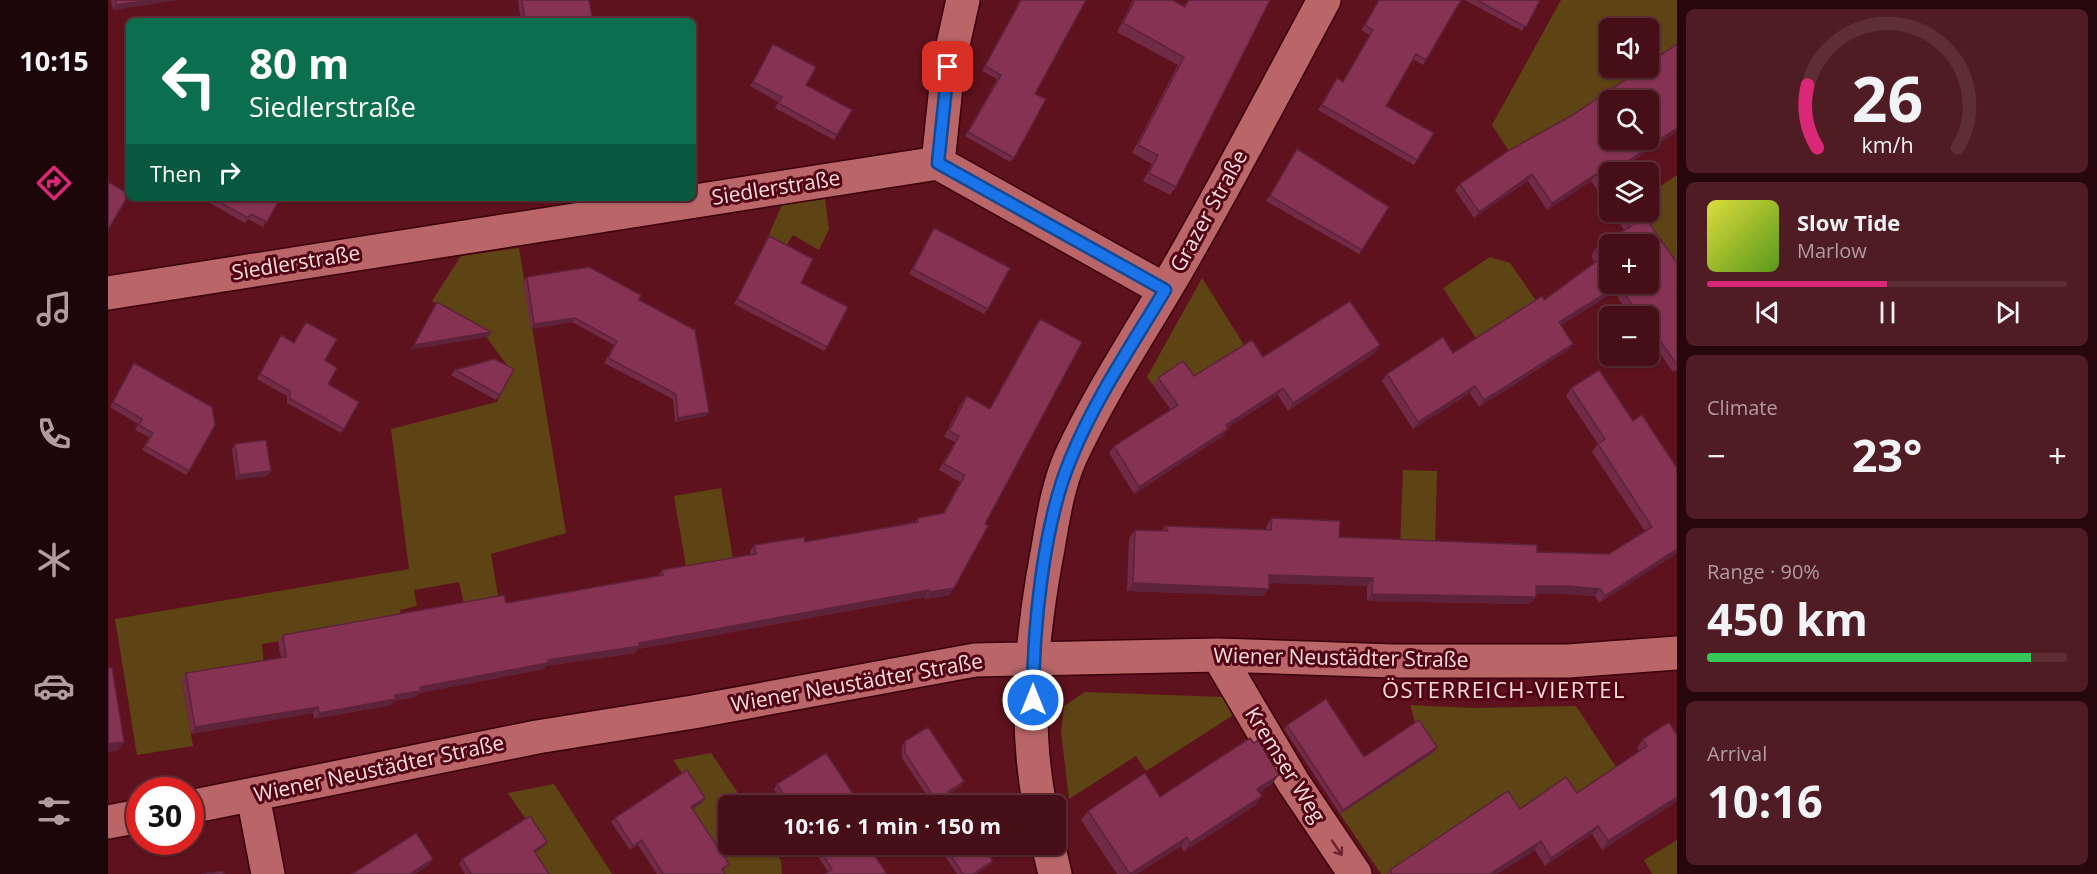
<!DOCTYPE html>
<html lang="en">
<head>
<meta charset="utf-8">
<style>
  :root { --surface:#460e16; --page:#501c23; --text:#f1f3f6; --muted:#b09ca1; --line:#5e2e35; --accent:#db2777 }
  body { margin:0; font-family:"Open Sans",sans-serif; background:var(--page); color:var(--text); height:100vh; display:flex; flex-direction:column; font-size:22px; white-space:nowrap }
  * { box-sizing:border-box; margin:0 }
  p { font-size:20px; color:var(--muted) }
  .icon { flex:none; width:33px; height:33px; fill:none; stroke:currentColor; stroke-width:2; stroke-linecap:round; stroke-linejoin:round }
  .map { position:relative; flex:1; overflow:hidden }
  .panel { display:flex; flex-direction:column; gap:9px; padding:9px; background:#26080c; width:420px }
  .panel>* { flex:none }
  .guide { position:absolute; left:18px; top:18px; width:570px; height:183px; border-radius:9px; box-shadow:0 2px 4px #0004,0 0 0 2px var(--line); background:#0b6e4f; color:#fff; overflow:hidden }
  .fabs { position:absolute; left:1491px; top:18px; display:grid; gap:12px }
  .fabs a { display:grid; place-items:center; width:60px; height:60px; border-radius:9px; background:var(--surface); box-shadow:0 2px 4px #0004,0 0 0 2px var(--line); font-size:30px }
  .speed { position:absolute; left:18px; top:777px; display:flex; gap:12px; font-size:30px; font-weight:700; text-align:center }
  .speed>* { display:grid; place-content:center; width:78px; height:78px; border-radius:50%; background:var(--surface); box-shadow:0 2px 4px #0004,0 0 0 2px var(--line); line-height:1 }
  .speed .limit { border:9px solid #d22; background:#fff; color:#111 }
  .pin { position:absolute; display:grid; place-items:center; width:51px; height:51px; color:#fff; margin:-26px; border-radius:12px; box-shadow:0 3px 9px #0006 }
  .me { position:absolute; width:66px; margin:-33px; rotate:0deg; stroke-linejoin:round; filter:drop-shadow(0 0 4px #0008) }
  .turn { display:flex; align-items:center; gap:21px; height:126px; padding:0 24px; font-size:27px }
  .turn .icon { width:78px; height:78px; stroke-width:2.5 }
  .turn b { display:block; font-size:42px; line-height:51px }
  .then { display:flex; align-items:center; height:57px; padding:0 24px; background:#0003; gap:12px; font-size:22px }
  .big { font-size:45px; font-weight:700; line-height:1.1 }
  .panel .widget { flex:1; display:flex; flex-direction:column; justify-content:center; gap:9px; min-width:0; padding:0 21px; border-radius:9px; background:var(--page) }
  .panel .dial { align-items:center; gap:0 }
  .dial svg { height:156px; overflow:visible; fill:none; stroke:var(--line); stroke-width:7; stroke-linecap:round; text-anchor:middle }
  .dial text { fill:var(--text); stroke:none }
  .song { display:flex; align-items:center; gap:18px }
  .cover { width:72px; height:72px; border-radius:9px; background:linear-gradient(135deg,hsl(60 70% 55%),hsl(90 70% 35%)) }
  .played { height:6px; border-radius:3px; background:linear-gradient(90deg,var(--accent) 50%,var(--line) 50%) }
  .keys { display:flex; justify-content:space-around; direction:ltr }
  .heat { display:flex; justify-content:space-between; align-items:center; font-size:33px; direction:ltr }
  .charge { height:9px; border-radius:4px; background:linear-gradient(90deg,#34c759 90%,var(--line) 0) }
  .trip { position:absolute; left:610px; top:795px; width:348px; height:60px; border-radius:9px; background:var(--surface); box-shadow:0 2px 4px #0004,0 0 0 2px var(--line); font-weight:700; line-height:60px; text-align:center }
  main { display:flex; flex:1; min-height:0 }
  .dock { display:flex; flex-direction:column; width:108px; justify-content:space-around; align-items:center; background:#1c0609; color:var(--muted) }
  .dock .icon { width:42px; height:42px }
  .dock .current { color:var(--accent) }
  .dock b { font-size:27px; color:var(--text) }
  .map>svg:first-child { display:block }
  .green { fill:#5e4414 }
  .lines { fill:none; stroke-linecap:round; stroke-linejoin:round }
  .minor-casing { stroke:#3a010b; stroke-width:36 }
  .minor { stroke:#ba6669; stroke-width:33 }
  .wall { fill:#722b47 }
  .shaded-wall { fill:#5d233a }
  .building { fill:#853253; stroke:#5d233a; stroke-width:1.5; fill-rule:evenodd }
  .oneway { stroke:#71212e }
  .route-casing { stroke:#114b97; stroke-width:15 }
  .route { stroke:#1a73e8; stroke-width:10 }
  .labels { text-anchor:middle; stroke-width:6; stroke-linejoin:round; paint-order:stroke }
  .street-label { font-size:21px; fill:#fbdede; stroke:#520414 }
  .neighbourhood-label { font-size:22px; letter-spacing:1.5px; fill:#fbdede; stroke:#520414 }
</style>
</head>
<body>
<main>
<nav class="dock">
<b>10:15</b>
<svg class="icon current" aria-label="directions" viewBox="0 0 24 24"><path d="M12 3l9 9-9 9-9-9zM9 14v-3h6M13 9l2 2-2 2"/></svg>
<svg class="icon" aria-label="music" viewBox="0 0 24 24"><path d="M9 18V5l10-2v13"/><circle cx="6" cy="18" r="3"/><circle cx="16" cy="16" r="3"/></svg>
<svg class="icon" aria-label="phone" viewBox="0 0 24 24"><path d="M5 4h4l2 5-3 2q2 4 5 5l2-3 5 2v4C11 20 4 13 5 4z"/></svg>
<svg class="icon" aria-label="climate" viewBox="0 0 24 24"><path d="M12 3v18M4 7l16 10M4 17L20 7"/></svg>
<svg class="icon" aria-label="car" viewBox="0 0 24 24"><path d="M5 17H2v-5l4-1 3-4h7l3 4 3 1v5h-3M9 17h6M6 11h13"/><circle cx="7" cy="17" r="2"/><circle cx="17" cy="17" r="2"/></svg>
<svg class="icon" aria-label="filters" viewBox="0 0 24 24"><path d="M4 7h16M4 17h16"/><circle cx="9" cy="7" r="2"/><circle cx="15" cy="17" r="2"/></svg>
</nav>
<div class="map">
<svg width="1569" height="874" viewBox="0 0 1569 874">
  <rect width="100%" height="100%" fill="#5e121d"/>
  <!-- green -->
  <path class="green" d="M1453,0H1569V47L1541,66L1540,28H1502V68H1539L1417,176L1384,125Z
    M1569,175V280L1532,224L1545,215L1541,194Z
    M717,199L721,229L711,250L685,235L675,250L658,241L674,205Z
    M411,248L458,533L383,554L391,601L357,608L351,582L306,590L309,606L292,610L293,620L154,644L156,666L74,680L85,746L29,755L7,619L301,569L283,429L389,402L404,372L370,326L324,301L353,256Z
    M1382,257L1402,263L1429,302L1370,341L1335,288Z
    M1094,278L1138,348L1082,385L1070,369L1045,385L1039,377Z
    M1295,470L1329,471L1327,550L1292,549Z
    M613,488L631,594L579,572L566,496Z
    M977,692L1114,697L1127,714L1038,771L1028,756L961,799L953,732L956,706Z
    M1302,705L1365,708L1468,706L1510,770L1463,802L1405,817L1282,874H1273L1232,814L1285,778L1308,725Z
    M603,753L638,805L621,806V844L663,845L673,861L674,874H611L617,869L580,812L594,802L565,760Z
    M446,784L504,874H435L423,855L436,846L400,793Z
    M1569,840V874H1544L1536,860Z"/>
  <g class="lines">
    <!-- minor casing -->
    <g class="minor-casing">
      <path id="minor" d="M830,163L840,67L855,0
        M0,293L830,163L1057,290
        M1110,655L1185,782L1247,874
        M145,796L160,874
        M932,806C915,721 924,632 940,548C945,518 950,485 963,456C997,383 1043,317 1082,247C1128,166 1172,82 1216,0
        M82,807L429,737L585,712L867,660L1110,655L1285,661H1460L1569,653
        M0,822L32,816
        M940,844L947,874"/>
    </g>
    <!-- minor -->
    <use href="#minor" class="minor"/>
  </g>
  <!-- wall -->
  <path class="wall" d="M3,0H69L5,10Z
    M410,0H481L485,21H413Z
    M912,0H978L927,94L906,158L902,162L857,136L889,79L874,71Z
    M1025,0H1064L1076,6L1080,0H1162L1068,187L1062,195L1035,181L1044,164L1024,153L1070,65L1009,32Z
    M1271,0H1353L1315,65L1305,59L1278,106L1326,133L1306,165L1210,110L1229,78L1235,82L1262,35L1253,30Z
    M1357,0H1432L1414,31Z
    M665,44L698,85L729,135L726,140L667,108L670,102L642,86Z
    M1569,44V131L1521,163L1502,172V208L1483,181L1439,210L1420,181L1366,218L1347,190L1352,184L1463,116Z
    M1189,149L1254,250L1251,254L1158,201Z
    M93,198H172L155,227L140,219L137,223Z
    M1550,208L1545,215L1538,219L1569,263V372L1568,370L1565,372L1540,336V316H1527L1525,313L1522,315L1506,292L1453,325L1460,350L1371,407L1362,393L1305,429L1274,381L1279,374L1345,353L1436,300L1487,262L1483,256L1487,249L1516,230L1504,212H1540Z
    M826,228L880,309L876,314L801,274Z
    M661,236L693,283L719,347L716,351L626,304L658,241Z
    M419,277L531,300L601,412L598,416L567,422L565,399L496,363L506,345L464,322L423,329L415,282Z
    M932,319L877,524L842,595L817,599V597L530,649L527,653L438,666L436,669L311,693L308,697L286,701L283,705L206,719L205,713L83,734L74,680L78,673L173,658L170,642L175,635L398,603L550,576L554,570L642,555V552L646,545L697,542L806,523L810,518L835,513L852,482L831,470L847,442L836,437L854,402L859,396L882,408L927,326Z
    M198,322L217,360L220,384L236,429L233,433L179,403V396L149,379L173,335L186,342Z
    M1272,345L1267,353L1180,411L1170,395L1119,428L1115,436L1026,494L1001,453L1006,446L1063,410L1045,385L1050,378L1086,376L1155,357Z
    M26,363L81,471L78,475L34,450L41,437L27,430L30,424L2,407Z
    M347,370L392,395L388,400L343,375Z
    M1491,370L1569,553L1491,603L1487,596L1455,594H1428L1422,604L1259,601V586L1190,583H1161L1155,596L1019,591L1021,538L1027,530L1054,531L1057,526L1158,530V526L1164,518L1231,537L1429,552L1501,554L1537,531L1484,452L1490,444L1458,396L1463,388Z
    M127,444L163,471L159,476L128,480L124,449Z
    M1179,725L1256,757L1329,747L1326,752L1232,814L1176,729Z
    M1569,735V801L1494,850L1484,834L1437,866L1427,850L1389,874H1279L1282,870L1412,809L1469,793L1531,752L1529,748L1535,739Z
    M797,741L856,781L853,786L841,794L824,803L794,758V746Z
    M669,784L753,806H677L666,789Z
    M1164,784L1151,793L1147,805L1076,852L1073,846L1029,874H1009L973,820L980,811L1052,797Z
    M597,798L594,803L584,809L621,864L615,871L617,874H549L530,845L522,850L503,822L507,818Z
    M439,842L436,846L427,852L441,874H357L351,864L354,859Z
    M702,844H766L720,872Z
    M829,844H874L885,861L882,865L869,874H849Z"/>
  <!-- shaded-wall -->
  <path class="shaded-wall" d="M43,0H69L5,10L8,5Z
    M1569,128V131L1515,167L1520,161Z
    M1424,174L1420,181L1366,218L1371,212Z
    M1488,174L1483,181L1439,210L1444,203Z
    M1550,208L1545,215L1521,231L1525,225Z
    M1511,285L1506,292L1447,329L1451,322Z
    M467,318L464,322L423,329L426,324Z
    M383,332L380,337L302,350L306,345Z
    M1465,344L1460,350L1371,407L1376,400Z
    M1272,345L1267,353L1180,411L1185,403Z
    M1367,386L1362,393L1305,429L1310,422Z
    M1175,388L1170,395L1112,432L1118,425Z
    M601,412L598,416L567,422L570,418Z
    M1120,429L1115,436L1026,494L1031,487Z
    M163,471L159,476L128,480L131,475Z
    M1569,549V553L1491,603L1497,596Z
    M1161,575L1265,578L1259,586L1156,583Z
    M1025,583L1161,589L1155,596L1019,591Z
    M1428,586H1461L1492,589L1487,596L1455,594H1422Z
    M846,588L842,595L817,599L822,592Z
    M821,590L817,597L530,649L527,653L438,666L436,669L311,693L308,697L286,701L283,705L206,719L211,713L287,695L312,687L440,660Z
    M1264,594L1428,597L1422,604L1259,601Z
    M210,707L205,713L83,734L87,727Z
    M16,742L9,751L0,752V744Z
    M1329,747L1326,752L1232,814L1235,810Z
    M1171,775L1164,784L1143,798L1149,789Z
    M856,781L853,786L837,797L840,792Z
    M1154,796L1147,805L1076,852L1082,843Z
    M1569,797V801L1494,850L1500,841Z
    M597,798L594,803L580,812L583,807Z
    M1490,826L1484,834L1437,866L1443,858Z
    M1079,837L1073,846L1029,874H1022Z
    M534,840L530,845L522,850L525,846Z
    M1433,841L1427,850L1389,874H1382Z
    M439,842L436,846L423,855L426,851Z
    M325,859L320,866L308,874H302Z
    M885,861L882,865L869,874H865Z"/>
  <!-- building -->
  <path class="building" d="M7,0H43L8,5Z
    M414,0H481L485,21H417Z
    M913,0H978L927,94L938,99L906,158L860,132L893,75L877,66Z
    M1027,0H1064L1077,7L1081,0H1162L1068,187L1041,173L1050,155L1030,145L1076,57L1015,23Z
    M1271,0H1353L1318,60L1308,54L1278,106L1326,133L1309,160L1214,105L1229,78L1235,82L1265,30L1257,25Z
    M1369,0H1432L1418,27Z
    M665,44L708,67L698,85L744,110L729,135L670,103L674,97L645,82Z
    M1569,44V128L1520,161L1527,172H1502V194L1488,174L1444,203L1424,174L1371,212L1352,184L1400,151L1463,116L1535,68H1540V64ZM1502,100H1540V140H1502Z
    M1189,149L1281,207L1254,250L1162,196Z
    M0,182L21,194L0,230Z
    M1540,194L1550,208L1525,225L1537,217L1569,263V365L1540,323V316H1536L1530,306L1527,309L1511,285L1451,322L1465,344L1376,400L1367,386L1310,422L1279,374L1335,337L1345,353L1434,296L1436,300L1493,258L1487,249L1523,226L1513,212H1540ZM1502,244H1540V284H1502Z
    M104,198H172L159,222L143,214L140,218Z
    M826,228L902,268L880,309L805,269Z
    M661,236L705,259L693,283L740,307L719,347L629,299Z
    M481,267L533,295L531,300L587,330L601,412L570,418L568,394L500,358L509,341L467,318L426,324L419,277Z
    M1242,301L1272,345L1185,403L1175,388L1118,425L1120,429L1031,487L1006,446L1070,405L1050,378L1075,361L1086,376L1144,340L1155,357Z
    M329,302L383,332L306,345Z
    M932,319L974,342L877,524L880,526L846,588L822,592L821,590L531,643L532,646L440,660V663L312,687L313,691L287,695L288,699L211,713L210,707L87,727L78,673L178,657L175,635L396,595L398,603L555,575L554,570L648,554L646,545L696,537L697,542L810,522V518L836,513L857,475L836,464L851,436L841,431L859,396L882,409Z
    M198,322L229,339L217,360L229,368L220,384L251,402L236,429L182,399V391L152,374L173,335L186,343Z
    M386,359L406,369L392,395L347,370Z
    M26,363L104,407L107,425L81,471L37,446L45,433L31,425L34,419L5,402Z
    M1491,370L1525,421L1534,415L1569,468V549L1497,596L1492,589L1461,586H1428V597L1264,594L1265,578L1195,576L1161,575V589L1025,583L1027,530L1060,531L1057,526L1163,530L1164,518L1232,521L1231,537L1429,545V552L1501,554L1544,527L1490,444L1497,439L1463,388Z
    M158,440L163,471L131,475L127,444Z
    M4,667L16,742L0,744V668Z
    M1218,699L1256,757L1311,720L1329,747L1235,810L1179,725Z
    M1561,722L1569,735V797L1500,841L1490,826L1443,858L1433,841L1382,874H1284L1282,870L1400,791L1412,809L1458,777L1469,793L1539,746L1535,739Z
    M820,727L856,781L840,792L849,806H819L828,800L797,753V741Z
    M1142,738L1146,743L1150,740L1171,775L1149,789L1154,796L1082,843L1079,837L1022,874L980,811L1037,773L1052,797Z
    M718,753L753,806H683L669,784Z
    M579,770L597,798L583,807L621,864L614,869L617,874H555L534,840L525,846L507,818Z
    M422,816L439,842L426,851L441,874H363L354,859Z
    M308,833L325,859L302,874H244Z
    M708,844H762L760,846L779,874H717L724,869Z
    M835,844H874L885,861L865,874H855Z
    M115,871L116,874H94Z"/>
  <!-- one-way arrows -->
  <defs><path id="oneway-shaft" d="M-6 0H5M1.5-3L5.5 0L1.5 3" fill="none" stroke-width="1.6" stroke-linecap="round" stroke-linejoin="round" transform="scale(1.5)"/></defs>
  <use class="oneway" href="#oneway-shaft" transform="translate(1229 848) rotate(56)"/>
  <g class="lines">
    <!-- route casing -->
    <g class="route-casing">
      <path id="route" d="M840,67L830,163L1057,290C1024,345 987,399 963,458C935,524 925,629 925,700"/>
    </g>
    <!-- route -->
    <use href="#route" class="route"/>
  </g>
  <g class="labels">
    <!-- street labels -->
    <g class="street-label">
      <text transform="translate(668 188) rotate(-9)" y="7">Siedlerstraße</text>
      <text transform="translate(1101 211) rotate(-61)" y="7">Grazer Straße</text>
      <text transform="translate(188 263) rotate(-9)" y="7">Siedlerstraße</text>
      <text transform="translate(1233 658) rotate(1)" y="7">Wiener Neustädter Straße</text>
      <text transform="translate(749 683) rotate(-10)" y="7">Wiener Neustädter Straße</text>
      <text transform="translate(1177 765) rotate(58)" y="7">Kremser Weg</text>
      <text transform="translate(271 769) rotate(-12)" y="7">Wiener Neustädter Straße</text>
    </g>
    <!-- neighbourhood labels -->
    <g class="neighbourhood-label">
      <text x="1396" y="698">ÖSTERREICH-VIERTEL</text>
    </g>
  </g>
</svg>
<div class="fabs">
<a><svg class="icon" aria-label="sound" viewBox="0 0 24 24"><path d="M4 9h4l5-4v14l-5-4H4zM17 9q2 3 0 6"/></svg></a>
<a><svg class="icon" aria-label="search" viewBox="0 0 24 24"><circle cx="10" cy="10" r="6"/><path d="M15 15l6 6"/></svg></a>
<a><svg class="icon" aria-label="layers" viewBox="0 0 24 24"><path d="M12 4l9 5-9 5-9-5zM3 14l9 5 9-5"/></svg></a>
<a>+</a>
<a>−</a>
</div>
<div class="speed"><div class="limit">30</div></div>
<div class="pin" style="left:840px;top:67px;background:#d93025"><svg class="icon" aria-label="arrive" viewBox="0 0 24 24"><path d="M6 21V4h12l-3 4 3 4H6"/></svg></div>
<svg class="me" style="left:925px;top:700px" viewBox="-20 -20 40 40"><circle r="17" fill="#1a73e8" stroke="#fff" stroke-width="3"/><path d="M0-11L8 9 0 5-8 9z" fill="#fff"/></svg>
<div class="trip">10:16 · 1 min · 150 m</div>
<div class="guide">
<div class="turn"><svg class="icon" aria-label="left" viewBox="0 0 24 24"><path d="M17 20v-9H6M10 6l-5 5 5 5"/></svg><div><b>80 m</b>Siedlerstraße</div></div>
<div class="then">Then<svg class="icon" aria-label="right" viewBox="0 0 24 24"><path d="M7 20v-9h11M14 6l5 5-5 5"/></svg></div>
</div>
</div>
<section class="panel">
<div class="widget dial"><svg viewBox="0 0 100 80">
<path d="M14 69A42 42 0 1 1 86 69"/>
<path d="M14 69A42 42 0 0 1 9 37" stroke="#db2777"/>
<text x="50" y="56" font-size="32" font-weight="700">26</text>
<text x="50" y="72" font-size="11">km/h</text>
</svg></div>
<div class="widget">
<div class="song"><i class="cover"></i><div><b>Slow Tide</b><p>Marlow</p></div></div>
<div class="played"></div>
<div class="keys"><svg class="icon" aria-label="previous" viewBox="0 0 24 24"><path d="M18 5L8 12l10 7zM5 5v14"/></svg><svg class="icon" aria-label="pause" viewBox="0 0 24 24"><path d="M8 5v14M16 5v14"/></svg><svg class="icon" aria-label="next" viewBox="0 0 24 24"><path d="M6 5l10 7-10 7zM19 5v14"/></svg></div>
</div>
<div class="widget"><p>Climate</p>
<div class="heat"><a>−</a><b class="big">23°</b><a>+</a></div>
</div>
<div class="widget"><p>Range · 90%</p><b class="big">450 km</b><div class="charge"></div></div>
<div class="widget"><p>Arrival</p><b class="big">10:16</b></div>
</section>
</main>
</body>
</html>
